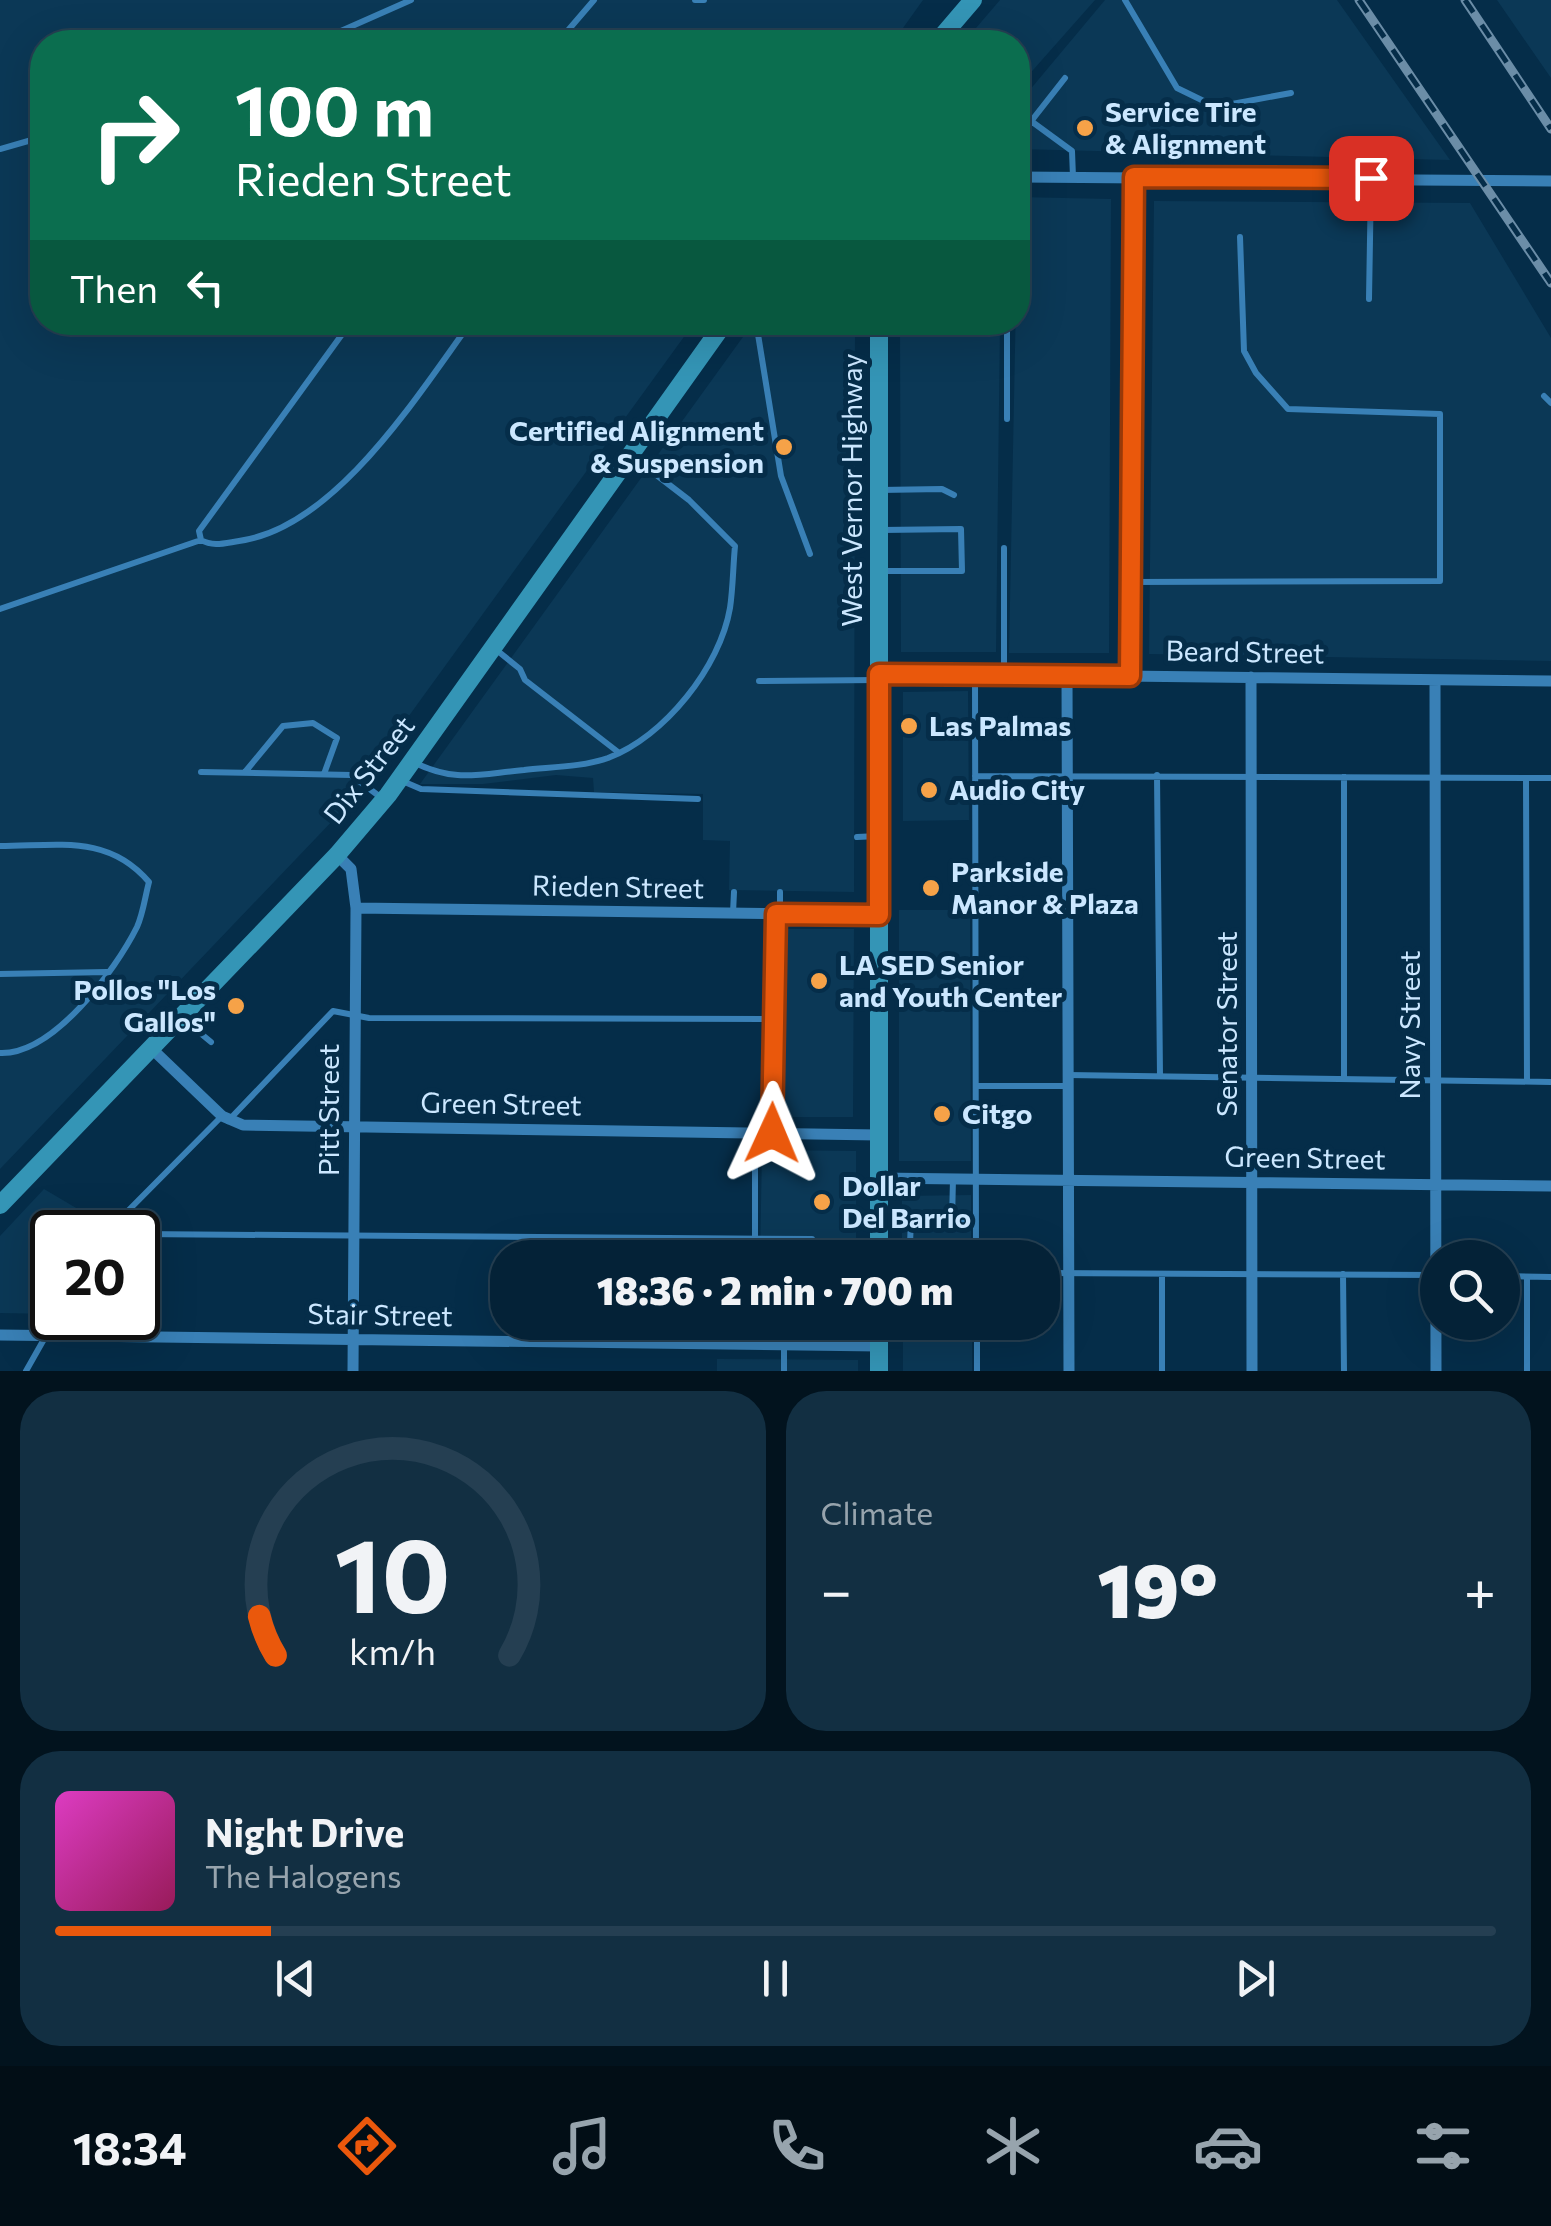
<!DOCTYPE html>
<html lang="en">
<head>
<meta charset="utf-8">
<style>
  :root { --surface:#042237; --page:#122f42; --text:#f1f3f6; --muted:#97a4ad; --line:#253f52; --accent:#ea580c }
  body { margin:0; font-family:Commissioner,sans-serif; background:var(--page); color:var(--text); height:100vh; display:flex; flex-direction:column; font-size:38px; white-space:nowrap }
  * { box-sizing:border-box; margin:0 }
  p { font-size:32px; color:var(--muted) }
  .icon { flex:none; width:55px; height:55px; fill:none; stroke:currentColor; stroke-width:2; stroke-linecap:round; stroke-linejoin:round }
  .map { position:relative; height:1371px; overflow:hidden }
  .panel { display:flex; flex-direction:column; gap:20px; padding:20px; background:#02131e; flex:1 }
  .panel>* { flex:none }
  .top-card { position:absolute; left:30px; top:30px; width:1000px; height:305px; border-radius:40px; box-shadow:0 10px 40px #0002,0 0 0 2px var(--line); background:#0b6e4f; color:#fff; overflow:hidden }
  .fabs { position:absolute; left:1420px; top:1240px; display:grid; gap:20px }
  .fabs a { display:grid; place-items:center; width:100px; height:100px; border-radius:50%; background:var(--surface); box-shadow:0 10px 40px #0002,0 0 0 2px var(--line); font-size:50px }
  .speed { position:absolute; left:30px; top:1210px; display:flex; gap:20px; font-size:50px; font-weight:700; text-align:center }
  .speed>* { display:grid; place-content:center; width:130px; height:130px; border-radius:50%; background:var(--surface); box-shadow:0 10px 40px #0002,0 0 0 2px var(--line); line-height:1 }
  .speed .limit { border:5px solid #111; border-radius:15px; background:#fff; color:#111 }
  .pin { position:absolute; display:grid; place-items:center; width:85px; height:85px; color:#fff; margin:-42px; border-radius:20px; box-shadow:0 5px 15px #0006 }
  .me { position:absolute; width:110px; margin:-55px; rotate:1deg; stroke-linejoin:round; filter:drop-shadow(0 0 8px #0008) }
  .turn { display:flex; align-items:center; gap:35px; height:210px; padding:0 40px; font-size:45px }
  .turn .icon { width:130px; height:130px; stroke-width:2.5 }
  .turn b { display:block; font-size:70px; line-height:85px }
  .then { display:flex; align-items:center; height:95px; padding:0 40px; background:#0003; gap:20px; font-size:38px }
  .big { font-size:75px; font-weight:800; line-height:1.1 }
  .panel .tile { flex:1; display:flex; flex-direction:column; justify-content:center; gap:15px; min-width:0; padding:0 35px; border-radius:40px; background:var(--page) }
  .panel .dial { align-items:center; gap:0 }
  .dial svg { height:260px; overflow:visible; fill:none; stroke:var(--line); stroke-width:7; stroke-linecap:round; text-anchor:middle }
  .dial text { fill:var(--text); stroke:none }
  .song { display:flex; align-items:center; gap:30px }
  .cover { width:120px; height:120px; border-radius:15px; background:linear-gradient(135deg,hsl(310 70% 55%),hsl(330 70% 35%)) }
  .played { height:10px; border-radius:5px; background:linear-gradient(90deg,var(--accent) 15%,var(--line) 15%) }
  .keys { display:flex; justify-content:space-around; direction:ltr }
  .heat { display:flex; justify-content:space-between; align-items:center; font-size:55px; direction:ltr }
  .panel .tiles { flex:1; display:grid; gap:20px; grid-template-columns:1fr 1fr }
  .tile:last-child { grid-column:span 2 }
  .trip { position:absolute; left:490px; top:1240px; width:570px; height:100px; border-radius:40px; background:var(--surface); box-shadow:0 10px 40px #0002,0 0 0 2px var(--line); font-weight:800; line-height:100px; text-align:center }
  .menu { display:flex; height:160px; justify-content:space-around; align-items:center; background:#020e16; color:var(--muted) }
  .menu .icon { width:70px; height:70px }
  .menu .active { color:var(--accent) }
  .menu b { font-size:45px; color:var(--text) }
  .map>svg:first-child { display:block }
  .built { fill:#0b3856 }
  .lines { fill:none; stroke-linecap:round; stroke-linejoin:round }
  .lane { stroke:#3980b6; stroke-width:6 }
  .street { stroke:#3980b6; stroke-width:11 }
  .secondary { stroke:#3495b6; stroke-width:18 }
  .rail-casing { stroke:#6b8da7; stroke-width:9 }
  .rail { stroke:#052d49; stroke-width:5; stroke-dasharray:15; stroke-linecap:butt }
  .route-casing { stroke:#983908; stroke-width:25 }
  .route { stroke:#ea580c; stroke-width:18 }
  .poi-dot { fill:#f6a248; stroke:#052d49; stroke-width:4 }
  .labels { text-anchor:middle; stroke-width:10; stroke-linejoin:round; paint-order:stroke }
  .poi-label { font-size:28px; font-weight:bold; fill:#cbe7ff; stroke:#052d49; text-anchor:start }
  .street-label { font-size:28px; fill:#cbe7ff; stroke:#052d49 }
</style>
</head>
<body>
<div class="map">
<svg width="1551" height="1371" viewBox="0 0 1551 1371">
  <rect width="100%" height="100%" fill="#052d49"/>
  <!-- built -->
  <path class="built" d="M0,0H923L893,42H42V322L694,323L353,793L358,794L0,1169Z
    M1000,0H1095L1018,87V42H964Z
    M1105,0H1337L1450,160L1018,149V104Z
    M1497,0H1551V78Z
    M1018,197L1111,199L1109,653H1009Z
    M1154,201L1470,203L1551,338V661L1149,654Z
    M753,323H855L854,892L729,890L730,841L703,840V794L594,792L593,778L556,775L483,784H420Z
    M900,323H1000L996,652H901Z
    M968,691L969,820L903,821V692Z
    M899,910H970L971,1161H899Z
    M783,929H854L853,1117H782Z
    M762,1150L856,1151V1257L760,1258Z
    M44,1189L105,1225L101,1232H52V1314L0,1313V1236Z
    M971,1195V1257H902V1196Z
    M903,1323H972V1371H903Z
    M717,1359L858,1360V1371H717Z"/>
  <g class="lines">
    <!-- lane -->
    <path class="lane" d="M695,0H704
      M1125,0L1177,88L1216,107L1291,93
      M316,42L411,0
      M558,42L594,0
      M1031,121L1072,151L1073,177
      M1018,138L1065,78
      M0,149L42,137
      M1369,299L1371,180
      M756,322L781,476L810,554
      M1007,322V419
      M1544,396L1551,403
      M880,490L942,489L954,495
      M201,540L199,531L351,322
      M880,571H962L961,529L882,530
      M1132,582L1440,581V414L1288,409L1256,373L1244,351L1240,237
      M0,609L201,540C213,547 225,543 239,541C335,528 417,396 471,322
      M494,648L520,669L525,680L618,752
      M1004,673V548
      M975,675L976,1258
      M759,681L878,680
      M413,762C456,783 478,774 524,770C551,767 582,767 608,758C665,736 720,667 730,608C733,588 733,567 735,546L689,500L633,457
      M201,772L351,775L383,799
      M245,772L283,726L313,723L337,738L324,774
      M1157,775L1160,1076
      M975,776L1551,778
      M1344,777V1079
      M1526,778L1527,1081
      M400,780L421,789L698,799
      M857,837L878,836
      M0,846C58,846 108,834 149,882C145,897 143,914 137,927C115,971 53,1055 0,1053
      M780,892V914
      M733,913L734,892
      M0,974L107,972
      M182,1018L211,1042
      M1068,1075L1551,1082
      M976,1086H1068
      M228,1121L333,1011L369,1018L774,1019L776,915
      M772,1133L774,1019
      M952,1220L953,1179
      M107,1232L222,1116
      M138,1234L812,1239
      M881,1243L910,1244L911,1219L976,1221
      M910,1244L911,1258
      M755,1258V1134
      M1042,1273L1436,1275
      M1343,1274L1344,1371
      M1502,1276L1551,1277
      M1527,1277V1371
      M756,1322V1345
      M977,1322V1371
      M26,1371L56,1318
      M784,1371V1345
      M1162,1371V1274"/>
    <!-- street -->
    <path class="street" d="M1018,177L1551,181
      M879,673L1551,681
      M1067,675L1069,1371
      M1131,676L1134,177
      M1251,677L1252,1371
      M1435,680L1436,1371
      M337,855L351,869L356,908L353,1371
      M356,908L879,915
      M151,1048L222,1116L243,1125L879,1135
      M879,1178L1551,1186
      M0,1335L879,1346"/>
    <!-- secondary -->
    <path class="secondary" d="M937,42L973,0
      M879,322V1258
      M0,1205L337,855L388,795L725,322
      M879,1322V1371"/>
    <!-- rail casing -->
    <g class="rail-casing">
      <path id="rail" d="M1359,0L1551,283
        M1465,0L1551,129"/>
    </g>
    <!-- rail -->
    <use href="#rail" class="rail"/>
  </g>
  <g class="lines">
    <!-- route casing -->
    <g class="route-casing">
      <path id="route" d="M772,1133L776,914L879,915V674L1130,676L1134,177L1371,178"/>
    </g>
    <!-- route -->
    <use href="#route" class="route"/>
  </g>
  <!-- markers -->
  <g class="poi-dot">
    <circle cx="1085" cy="128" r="10"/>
    <circle cx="784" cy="447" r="10"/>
    <circle cx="909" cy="726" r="10"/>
    <circle cx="929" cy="790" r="10"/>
    <circle cx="931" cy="888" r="10"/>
    <circle cx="819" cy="981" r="10"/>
    <circle cx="236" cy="1006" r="10"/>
    <circle cx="942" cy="1114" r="10"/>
    <circle cx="822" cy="1202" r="10"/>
  </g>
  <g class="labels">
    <!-- poi labels -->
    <g class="poi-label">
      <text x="1105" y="122">Service Tire<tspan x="1105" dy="32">&amp; Alignment</tspan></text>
      <text x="764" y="441" text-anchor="end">Certified Alignment<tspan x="764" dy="32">&amp; Suspension</tspan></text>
      <text x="929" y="736">Las Palmas</text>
      <text x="949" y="800">Audio City</text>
      <text x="951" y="882">Parkside<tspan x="951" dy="32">Manor &amp; Plaza</tspan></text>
      <text x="839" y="975">LA SED Senior<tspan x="839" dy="32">and Youth Center</tspan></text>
      <text x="216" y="1000" text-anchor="end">Pollos "Los<tspan x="216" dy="32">Gallos"</tspan></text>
      <text x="962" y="1124">Citgo</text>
      <text x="842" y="1196">Dollar<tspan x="842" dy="32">Del Barrio</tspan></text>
    </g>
    <!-- street labels -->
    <g class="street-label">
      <text transform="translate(852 490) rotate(-90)" y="10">West Vernor Highway</text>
      <text transform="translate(1245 652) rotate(1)" y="10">Beard Street</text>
      <text transform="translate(369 770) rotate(-52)" y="10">Dix Street</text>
      <text transform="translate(618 887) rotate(1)" y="10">Rieden Street</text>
      <text transform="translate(1227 1024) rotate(-90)" y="10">Senator Street</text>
      <text transform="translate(1410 1025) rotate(-90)" y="10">Navy Street</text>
      <text transform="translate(501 1104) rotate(1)" y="10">Green Street</text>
      <text transform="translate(329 1110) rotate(-90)" y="10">Pitt Street</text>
      <text transform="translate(1305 1158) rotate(1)" y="10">Green Street</text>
      <text transform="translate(380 1315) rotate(1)" y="10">Stair Street</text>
    </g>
  </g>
</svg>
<div class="fabs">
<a><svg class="icon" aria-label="search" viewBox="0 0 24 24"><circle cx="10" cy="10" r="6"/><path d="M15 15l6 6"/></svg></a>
</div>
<div class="speed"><div class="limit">20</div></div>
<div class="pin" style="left:1371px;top:178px;background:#d93025"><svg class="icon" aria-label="arrive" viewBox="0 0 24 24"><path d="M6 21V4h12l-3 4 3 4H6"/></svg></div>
<svg class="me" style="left:772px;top:1133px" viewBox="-20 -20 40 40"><path d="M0-17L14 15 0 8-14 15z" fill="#ea580c" stroke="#fff" stroke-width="4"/></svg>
<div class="trip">18:36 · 2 min · 700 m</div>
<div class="top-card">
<div class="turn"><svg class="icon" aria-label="right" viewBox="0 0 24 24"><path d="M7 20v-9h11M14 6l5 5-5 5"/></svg><div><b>100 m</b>Rieden Street</div></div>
<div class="then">Then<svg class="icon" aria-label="left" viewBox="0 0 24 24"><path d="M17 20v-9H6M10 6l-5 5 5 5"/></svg></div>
</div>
</div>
<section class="panel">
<div class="tiles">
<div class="tile dial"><svg viewBox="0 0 100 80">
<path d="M14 69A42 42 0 1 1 86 69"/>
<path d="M14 69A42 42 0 0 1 9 57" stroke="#ea580c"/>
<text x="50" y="56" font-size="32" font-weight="700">10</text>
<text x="50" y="72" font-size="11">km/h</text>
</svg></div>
<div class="tile"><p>Climate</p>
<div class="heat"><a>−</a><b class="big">19°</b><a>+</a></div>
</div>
<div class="tile">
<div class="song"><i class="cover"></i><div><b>Night Drive</b><p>The Halogens</p></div></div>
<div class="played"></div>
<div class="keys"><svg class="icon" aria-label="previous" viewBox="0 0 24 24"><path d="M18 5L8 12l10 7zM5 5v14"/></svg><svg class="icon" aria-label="pause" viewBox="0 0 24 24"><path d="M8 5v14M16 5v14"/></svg><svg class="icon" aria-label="next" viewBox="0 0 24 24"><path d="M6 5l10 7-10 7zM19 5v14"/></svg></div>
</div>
</div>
</section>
<nav class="menu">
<b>18:34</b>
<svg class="icon active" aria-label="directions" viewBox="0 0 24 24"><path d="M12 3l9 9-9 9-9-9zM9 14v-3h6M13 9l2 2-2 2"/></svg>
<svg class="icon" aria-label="music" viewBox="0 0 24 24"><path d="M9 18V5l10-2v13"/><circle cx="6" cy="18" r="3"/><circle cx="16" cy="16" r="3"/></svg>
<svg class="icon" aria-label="phone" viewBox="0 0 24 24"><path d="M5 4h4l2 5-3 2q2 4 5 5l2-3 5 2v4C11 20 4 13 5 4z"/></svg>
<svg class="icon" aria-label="climate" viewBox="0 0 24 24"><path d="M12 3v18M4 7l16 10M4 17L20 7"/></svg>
<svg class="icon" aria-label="car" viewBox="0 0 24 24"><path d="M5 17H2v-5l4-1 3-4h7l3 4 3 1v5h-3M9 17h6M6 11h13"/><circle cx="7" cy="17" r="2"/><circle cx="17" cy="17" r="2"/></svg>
<svg class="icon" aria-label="filters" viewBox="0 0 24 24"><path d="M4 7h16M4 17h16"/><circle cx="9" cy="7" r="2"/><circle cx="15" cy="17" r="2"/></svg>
</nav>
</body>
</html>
